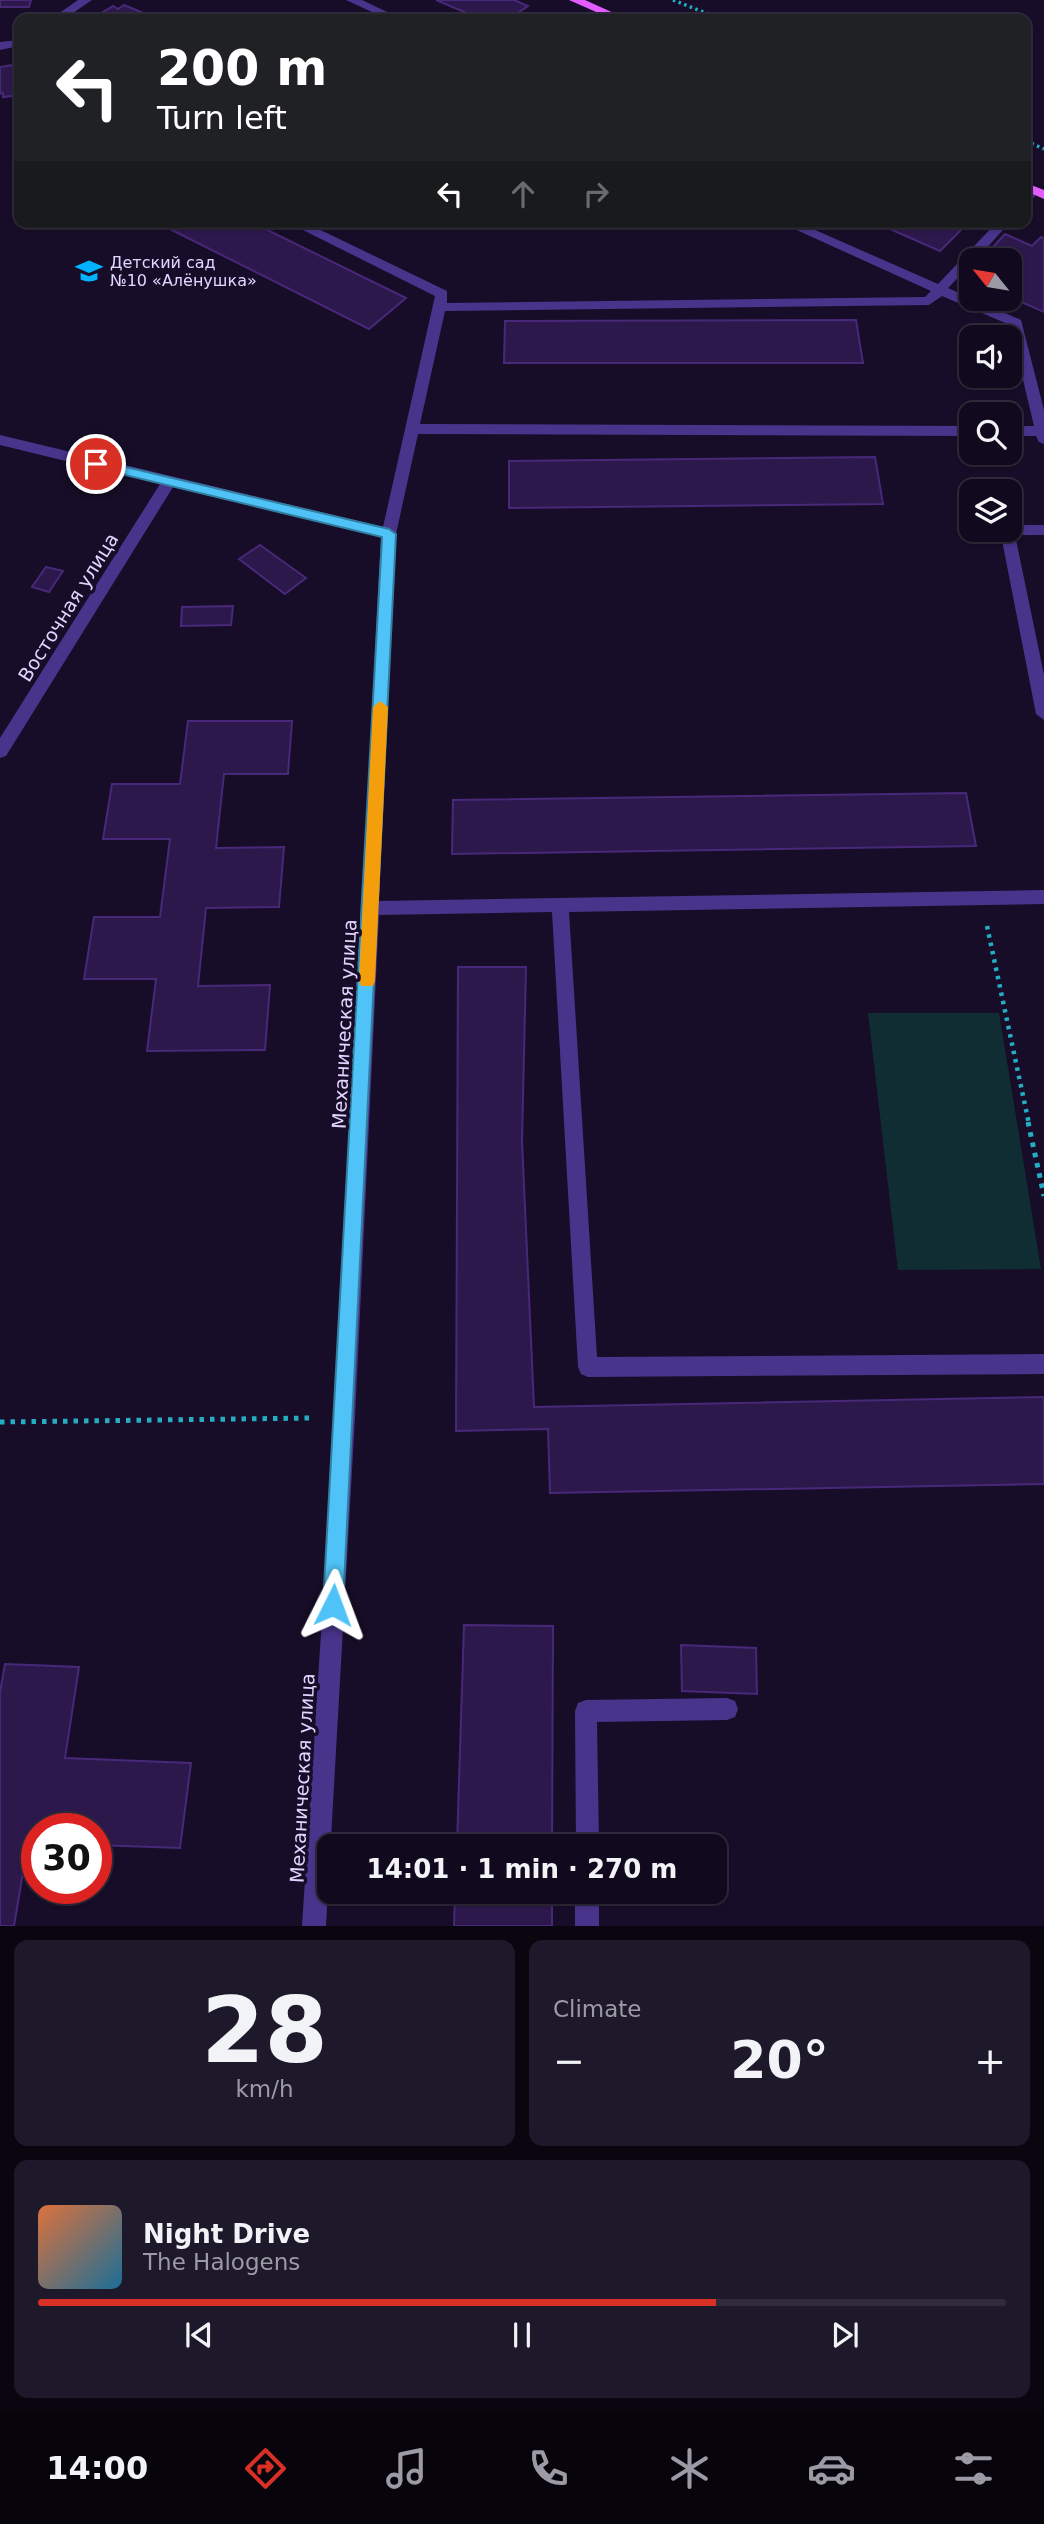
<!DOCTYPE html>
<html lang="en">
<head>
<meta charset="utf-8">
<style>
  :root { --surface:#110a1e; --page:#1e182b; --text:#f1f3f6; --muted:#9c9aa4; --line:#302b3c; --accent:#d93025 }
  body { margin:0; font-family:"DejaVu Sans",sans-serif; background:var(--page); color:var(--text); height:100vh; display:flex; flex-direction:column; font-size:26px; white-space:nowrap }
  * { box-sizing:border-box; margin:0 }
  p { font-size:23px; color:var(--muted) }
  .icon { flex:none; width:38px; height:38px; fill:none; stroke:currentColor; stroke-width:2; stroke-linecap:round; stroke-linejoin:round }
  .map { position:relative; height:1926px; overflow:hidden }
  .details { display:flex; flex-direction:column; gap:14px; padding:14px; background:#090610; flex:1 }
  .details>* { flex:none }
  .banner { position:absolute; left:14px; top:14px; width:1017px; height:214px; border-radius:14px; box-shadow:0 2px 5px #0004,0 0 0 2px var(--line); background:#202124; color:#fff; overflow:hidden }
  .needle { width:46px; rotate:300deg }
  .buttons { position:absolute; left:959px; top:248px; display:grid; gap:14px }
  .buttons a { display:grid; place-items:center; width:63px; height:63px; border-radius:14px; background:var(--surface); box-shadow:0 2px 5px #0004,0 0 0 2px var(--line); font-size:35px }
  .speed { position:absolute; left:21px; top:1813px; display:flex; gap:14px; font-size:35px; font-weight:700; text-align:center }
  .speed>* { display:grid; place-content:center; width:91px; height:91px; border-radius:50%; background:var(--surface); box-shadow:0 2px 5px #0004,0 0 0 2px var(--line); line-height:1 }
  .speed .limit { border:10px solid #d22; background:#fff; color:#111 }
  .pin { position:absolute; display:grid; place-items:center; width:60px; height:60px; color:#fff; margin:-30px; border:4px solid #fff; border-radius:50%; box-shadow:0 2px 7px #0007 }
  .me { position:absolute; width:77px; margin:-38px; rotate:3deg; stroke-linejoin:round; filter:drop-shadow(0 0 5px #0008) }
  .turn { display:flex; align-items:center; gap:24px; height:147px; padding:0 28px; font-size:32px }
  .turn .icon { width:91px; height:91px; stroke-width:2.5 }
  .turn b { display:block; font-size:49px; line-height:60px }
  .lanes { display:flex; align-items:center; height:66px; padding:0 28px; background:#0003; justify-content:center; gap:35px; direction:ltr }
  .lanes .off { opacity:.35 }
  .big { font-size:52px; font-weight:800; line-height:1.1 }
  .details .widget { flex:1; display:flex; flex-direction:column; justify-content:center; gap:10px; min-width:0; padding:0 24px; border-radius:14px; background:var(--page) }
  .details .dial { align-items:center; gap:0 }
  .dial b { font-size:91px; line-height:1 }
  .song { display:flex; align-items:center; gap:21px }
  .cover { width:84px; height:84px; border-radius:10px; background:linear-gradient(135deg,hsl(20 70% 55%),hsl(200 70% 35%)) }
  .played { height:7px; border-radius:4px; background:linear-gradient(90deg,var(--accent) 70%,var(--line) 70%) }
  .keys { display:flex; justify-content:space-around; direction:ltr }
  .heat { display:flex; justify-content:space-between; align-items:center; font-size:38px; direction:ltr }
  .details .tiles { flex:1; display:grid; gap:14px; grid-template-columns:1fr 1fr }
  .widget:last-child { grid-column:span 2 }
  .trip { position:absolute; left:317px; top:1834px; width:410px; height:70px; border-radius:14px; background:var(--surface); box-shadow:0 2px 5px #0004,0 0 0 2px var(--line); font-weight:800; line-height:70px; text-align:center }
  .dock { display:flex; height:112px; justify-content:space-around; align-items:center; background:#07040c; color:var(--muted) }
  .dock .icon { width:49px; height:49px }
  .dock .current { color:var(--accent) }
  .dock b { font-size:32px; color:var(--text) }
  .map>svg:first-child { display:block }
  .green { fill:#102d33 }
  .building { fill:#2c184b; stroke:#482879; stroke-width:2 }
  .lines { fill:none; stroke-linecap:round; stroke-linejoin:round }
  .path-far2 { stroke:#24adc3; stroke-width:3.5; stroke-dasharray:2.5 3.5; stroke-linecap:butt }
  .path-far1 { stroke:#24adc3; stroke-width:4.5; stroke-dasharray:3.5 5; stroke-linecap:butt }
  .path { stroke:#24adc3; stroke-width:5; stroke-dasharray:4.5 6; stroke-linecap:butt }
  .minor { fill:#49348b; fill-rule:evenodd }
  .major { fill:#e25cff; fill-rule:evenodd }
  .route { fill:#4fc3f7; stroke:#337fa1; stroke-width:2 }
  .slow { fill:#f59e0b }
  .labels { text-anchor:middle; stroke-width:7; stroke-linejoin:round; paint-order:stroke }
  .far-poi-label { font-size:16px; fill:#e2d5ff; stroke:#170d28; text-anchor:start }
  .street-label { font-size:19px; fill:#e2d5ff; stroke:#170d28 }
</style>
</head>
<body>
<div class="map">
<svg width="1044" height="1926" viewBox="0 0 1044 1926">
  <rect width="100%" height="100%" fill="#170d28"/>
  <!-- green -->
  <path class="green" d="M868,1013H999L1041,1269L898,1270Z"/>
  <!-- building -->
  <path class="building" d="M0,0H31L29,7H0Z
    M436,0H514L528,6L509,19H481Z
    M124,5L158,19H92L113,6L118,9Z
    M19,64V95L3,97V93L0,94V67Z
    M156,222H251L406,298L369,329Z
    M874,222H964L967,224L940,251Z
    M1005,234L1032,246L1041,237L1044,238V312L1010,297V267L1017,259L992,248Z
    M856,320L863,363H504L505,321Z
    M875,457L883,504L509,508V461Z
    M260,545L306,578L285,594L239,559Z
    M46,567L63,571L49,592L32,587Z
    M233,606L231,625L181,626L182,607Z
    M188,721H292L288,774H224L216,848L284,847L279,907L206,908L198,986L270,985L265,1050L147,1051L156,979H84L94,917H160L170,839H103L112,784H180Z
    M966,793L976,846L452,854L453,800Z
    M458,967H526L522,1141L534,1407L1044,1397V1484L550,1493L548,1429L456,1431Z
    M464,1625L553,1626L552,1846H457Z
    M681,1645L756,1648L757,1694L682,1691Z
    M5,1664L79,1667L65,1758L191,1763L180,1848L96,1845V1829H37V1832L30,1831L14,1926H0V1692Z
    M455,1892H552V1926H454Z"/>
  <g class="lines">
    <!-- path-far2 -->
    <path class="path-far2" d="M673,0L721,19
      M1026,141L1044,149"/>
    <!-- path-far1 -->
    <path class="path-far1" d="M987,926L1029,1124"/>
    <!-- path -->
    <path class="path" d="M1028,1122L1044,1196
      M0,1422L314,1418"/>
    <!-- minor -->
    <path class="minor" d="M78,0H92L64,19H51Z
      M346,0H362L402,19H387Z
      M19,40V46L0,50V42Z
      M1033,187L1039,191L1030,202L1026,203V192Z
      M287,222H304L447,291V303L925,297L931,291L779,222H797L938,284L997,222H1010L975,261H971V264L948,288L1021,320L1044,410V444L1039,442L1036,436H1010V426H1034L1010,325L942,296L929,305L445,311L420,424L971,426V436L418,434L396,534L379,901L1044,890V904L569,912L597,1357L1044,1354V1374L588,1377L581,1374L578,1367L552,912L379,915L355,1418L326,1926H302L335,1418L381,537L173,487L6,756L0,758V738L160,484L0,445V435L383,527L435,296Z
      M1010,525H1044V535H1015L1044,675V720L1036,714L1000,530H1010Z
      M727,1698L735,1701L738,1709L735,1717L727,1720L597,1722L599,1846H576L575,1711L578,1703L586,1700Z
      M575,1892H599V1926H575Z"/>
    <!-- major -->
    <path class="major" d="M569,0H585L627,19H612Z
      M1026,183L1044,190V199L1026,191Z"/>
  </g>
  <!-- route -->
  <path class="route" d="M96,460L389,529L396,534L343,1605L340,1612L333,1615L326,1612L323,1605L382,537L92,467V461Z"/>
  <!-- slow -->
  <path class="slow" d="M380,701L388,707L375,981L373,986H361L359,981L373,707Z"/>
  <!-- icons -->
  <defs>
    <g id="school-bare" transform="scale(2.1)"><path d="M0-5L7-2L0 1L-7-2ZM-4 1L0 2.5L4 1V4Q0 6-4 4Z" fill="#01b3ff" stroke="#170d28" stroke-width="2.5" paint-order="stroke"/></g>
  </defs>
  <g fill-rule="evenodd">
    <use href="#school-bare" x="89" y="271"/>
  </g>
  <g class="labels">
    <!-- far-poi labels -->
    <g class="far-poi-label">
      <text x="110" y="268">Детский сад<tspan x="110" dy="18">№10 «Алёнушка»</tspan></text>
    </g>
    <!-- street labels -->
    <g class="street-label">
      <text transform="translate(68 607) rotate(-58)" y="7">Восточная улица</text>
      <text transform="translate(344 1024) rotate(-87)" y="7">Механическая улица</text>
      <text transform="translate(302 1778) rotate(-87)" y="7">Механическая улица</text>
    </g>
  </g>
</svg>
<div class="buttons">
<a><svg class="needle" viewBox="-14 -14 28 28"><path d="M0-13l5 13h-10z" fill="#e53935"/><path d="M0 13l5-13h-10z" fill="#9c9aa4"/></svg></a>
<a><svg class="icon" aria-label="sound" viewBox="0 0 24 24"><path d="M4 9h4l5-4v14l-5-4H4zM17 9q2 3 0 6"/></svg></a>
<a><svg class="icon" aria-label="search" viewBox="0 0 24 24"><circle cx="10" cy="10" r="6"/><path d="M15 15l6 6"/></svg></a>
<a><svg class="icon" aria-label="layers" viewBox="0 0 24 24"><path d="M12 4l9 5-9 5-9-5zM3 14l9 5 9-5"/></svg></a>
</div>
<div class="speed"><div class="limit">30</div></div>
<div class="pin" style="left:96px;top:464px;background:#d93025"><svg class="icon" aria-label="arrive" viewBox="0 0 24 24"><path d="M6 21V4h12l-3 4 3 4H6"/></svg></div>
<svg class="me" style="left:333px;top:1605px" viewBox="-20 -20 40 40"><path d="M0-17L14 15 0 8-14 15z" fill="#4fc3f7" stroke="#fff" stroke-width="4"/></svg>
<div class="trip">14:01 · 1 min · 270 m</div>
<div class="banner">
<div class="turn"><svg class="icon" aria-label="left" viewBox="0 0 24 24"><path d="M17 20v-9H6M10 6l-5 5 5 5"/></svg><div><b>200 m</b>Turn left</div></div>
<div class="lanes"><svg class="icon" aria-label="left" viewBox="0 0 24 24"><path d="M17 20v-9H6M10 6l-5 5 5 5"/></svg><svg class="icon off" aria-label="ahead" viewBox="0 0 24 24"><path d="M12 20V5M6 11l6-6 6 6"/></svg><svg class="icon off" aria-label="right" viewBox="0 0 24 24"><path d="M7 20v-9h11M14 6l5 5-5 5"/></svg></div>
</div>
</div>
<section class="details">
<div class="tiles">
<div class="widget dial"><b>28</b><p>km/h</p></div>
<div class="widget"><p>Climate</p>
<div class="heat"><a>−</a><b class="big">20°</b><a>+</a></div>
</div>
<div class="widget">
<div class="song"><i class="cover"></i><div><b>Night Drive</b><p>The Halogens</p></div></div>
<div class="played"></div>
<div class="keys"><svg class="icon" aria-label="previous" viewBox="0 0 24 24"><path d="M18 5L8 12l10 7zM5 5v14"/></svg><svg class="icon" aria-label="pause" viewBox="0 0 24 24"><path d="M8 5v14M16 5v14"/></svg><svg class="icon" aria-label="next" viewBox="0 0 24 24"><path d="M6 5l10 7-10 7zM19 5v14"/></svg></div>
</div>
</div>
</section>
<nav class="dock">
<b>14:00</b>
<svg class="icon current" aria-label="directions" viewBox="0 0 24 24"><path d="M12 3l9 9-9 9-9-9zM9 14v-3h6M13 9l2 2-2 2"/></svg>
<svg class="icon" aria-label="music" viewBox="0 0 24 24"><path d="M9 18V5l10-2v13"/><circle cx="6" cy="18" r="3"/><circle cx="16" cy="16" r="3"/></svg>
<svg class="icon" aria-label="phone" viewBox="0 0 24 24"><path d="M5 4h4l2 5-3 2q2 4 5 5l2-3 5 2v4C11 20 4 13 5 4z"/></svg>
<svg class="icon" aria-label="climate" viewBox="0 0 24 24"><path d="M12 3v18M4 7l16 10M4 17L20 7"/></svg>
<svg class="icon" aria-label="car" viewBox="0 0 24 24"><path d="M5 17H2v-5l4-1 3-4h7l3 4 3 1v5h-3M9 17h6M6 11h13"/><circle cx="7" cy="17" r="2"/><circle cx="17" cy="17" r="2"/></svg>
<svg class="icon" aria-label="filters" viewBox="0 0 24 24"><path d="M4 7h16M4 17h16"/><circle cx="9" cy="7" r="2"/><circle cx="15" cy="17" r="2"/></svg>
</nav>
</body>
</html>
